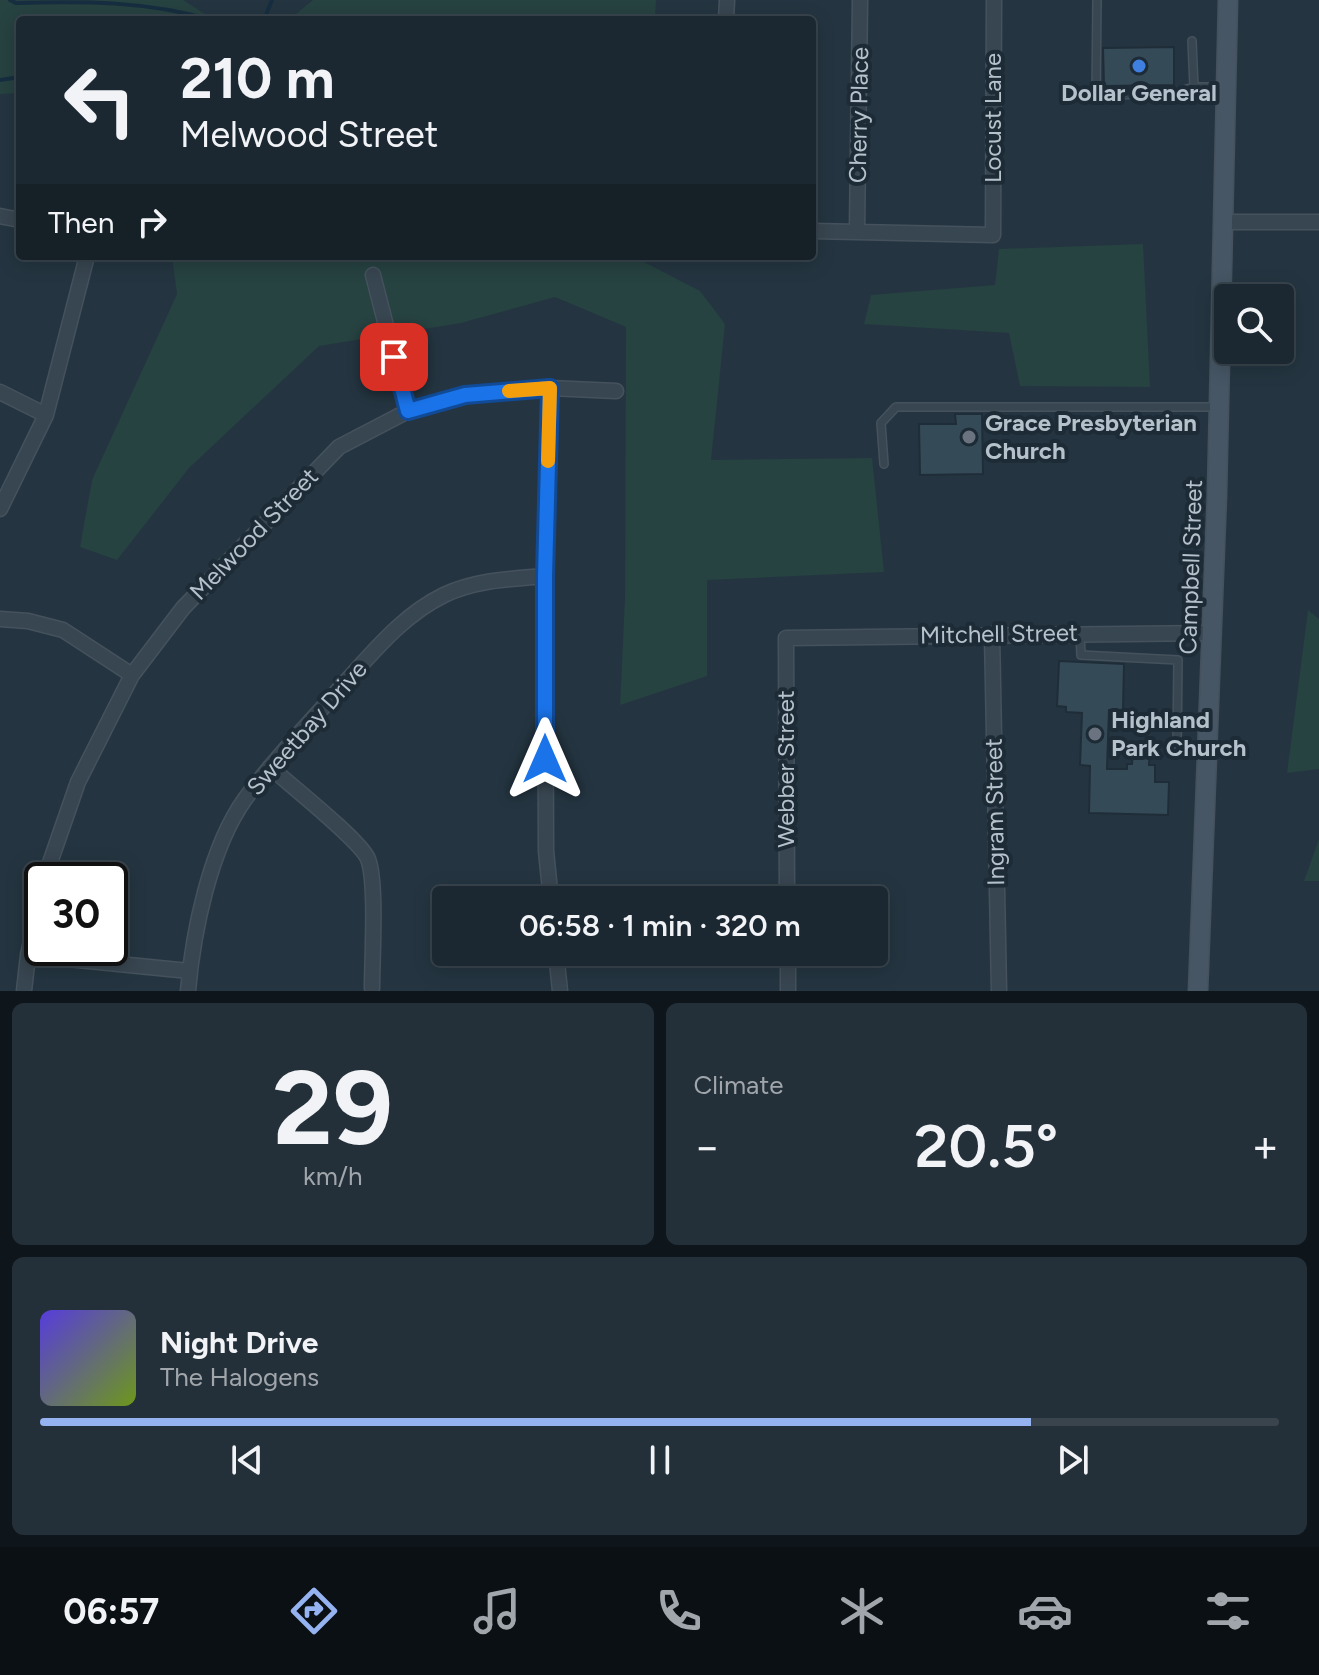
<!DOCTYPE html>
<html lang="en">
<head>
<meta charset="utf-8">
<style>
  :root { --surface:#1b2831; --page:#243039; --text:#f1f3f6; --muted:#a0a6ab; --line:#39444d; --accent:#95b2f1 }
  body { margin:0; font-family:Figtree,sans-serif; background:var(--page); color:var(--text); height:100vh; display:flex; flex-direction:column; font-size:30px; white-space:nowrap }
  * { box-sizing:border-box; margin:0 }
  p { font-size:26px; color:var(--muted) }
  .icon { flex:none; width:44px; height:44px; fill:none; stroke:currentColor; stroke-width:2; stroke-linecap:round; stroke-linejoin:round }
  .map { position:relative; height:991px; overflow:hidden }
  .panel { display:flex; flex-direction:column; gap:12px; padding:12px; background:#0f161b; flex:1 }
  .panel>* { flex:none }
  .top-card { position:absolute; left:16px; top:16px; width:800px; height:244px; border-radius:8px; box-shadow:0 4px 20px #0003,0 0 0 2px var(--line); background:#1b2831; color:var(--text); overflow:hidden }
  .tools { position:absolute; left:1214px; top:284px; display:grid; gap:16px }
  .tools a { display:grid; place-items:center; width:80px; height:80px; border-radius:8px; background:var(--surface); box-shadow:0 4px 20px #0003,0 0 0 2px var(--line); font-size:40px }
  .speed { position:absolute; left:24px; top:862px; display:flex; gap:16px; font-size:40px; font-weight:700; text-align:center }
  .speed>* { display:grid; place-content:center; width:104px; height:104px; border-radius:50%; background:var(--surface); box-shadow:0 4px 20px #0003,0 0 0 2px var(--line); line-height:1 }
  .speed .limit { border:4px solid #111; border-radius:12px; background:#fff; color:#111 }
  .pin { position:absolute; display:grid; place-items:center; width:68px; height:68px; color:#fff; margin:-34px; border-radius:16px; box-shadow:0 4px 12px #0006 }
  .me { position:absolute; width:88px; margin:-44px; rotate:0deg; stroke-linejoin:round; filter:drop-shadow(0 0 6px #0008) }
  .turn { display:flex; align-items:center; gap:28px; height:168px; padding:0 32px; font-size:36px }
  .turn .icon { width:104px; height:104px; stroke-width:2.5 }
  .turn b { display:block; font-size:56px; line-height:68px }
  .then { display:flex; align-items:center; height:76px; padding:0 32px; background:#0003; gap:16px; font-size:30px }
  .big { font-size:60px; font-weight:600; line-height:1.1 }
  .panel .card { flex:1; display:flex; flex-direction:column; justify-content:center; gap:12px; min-width:0; padding:0 28px; border-radius:12px; background:var(--page) }
  .panel .dial { align-items:center; gap:0 }
  .dial b { font-size:104px; line-height:1 }
  .song { display:flex; align-items:center; gap:24px }
  .cover { width:96px; height:96px; border-radius:12px; background:linear-gradient(135deg,hsl(250 70% 55%),hsl(80 70% 35%)) }
  .played { height:8px; border-radius:4px; background:linear-gradient(90deg,var(--accent) 80%,var(--line) 80%) }
  .keys { display:flex; justify-content:space-around; direction:ltr }
  .heat { display:flex; justify-content:space-between; align-items:center; font-size:44px; direction:ltr }
  .panel .tiles { flex:1; display:grid; gap:12px; grid-template-columns:1fr 1fr }
  .card:last-child { grid-column:span 2 }
  .trip { position:absolute; left:432px; top:886px; width:456px; height:80px; border-radius:8px; background:var(--surface); box-shadow:0 4px 20px #0003,0 0 0 2px var(--line); font-weight:600; line-height:80px; text-align:center }
  .tabs { display:flex; height:128px; justify-content:space-around; align-items:center; background:#0b1014; color:var(--muted) }
  .tabs .icon { width:56px; height:56px }
  .tabs .selected { color:var(--accent) }
  .tabs b { font-size:36px; color:var(--text) }
  .map>svg:first-child { display:block }
  .green { fill:#264241 }
  .lines { fill:none; stroke-linecap:round; stroke-linejoin:round }
  .stream { stroke:#162e40; stroke-width:4 }
  .building { fill:#354a57; stroke:#1f2d38; stroke-width:2 }
  .service-casing { stroke:#45525d; stroke-width:10 }
  .minor-casing { stroke:#45525d; stroke-width:17 }
  .secondary-casing { stroke:#45525d; stroke-width:21 }
  .service { stroke:#384651; stroke-width:7 }
  .minor { stroke:#384651; stroke-width:14 }
  .secondary { stroke:#465664; stroke-width:18 }
  .route-casing { stroke:#114b97; stroke-width:20 }
  .route { stroke:#1a73e8; stroke-width:14 }
  .slow { stroke:#f59e0b; stroke-width:14 }
  .shop-dot { fill:#3f7fe0; stroke:#1d2b36; stroke-width:3 }
  .worship-dot { fill:#6b7280; stroke:#1d2b36; stroke-width:3 }
  .labels { text-anchor:middle; stroke-width:8; stroke-linejoin:round; paint-order:stroke }
  .poi-label { font-size:24px; font-weight:bold; fill:#b5c1cb; stroke:#1d2b36; text-anchor:start }
  .street-label { font-size:24px; fill:#b5c1cb; stroke:#1d2b36 }
</style>
</head>
<body>
<div class="map">
<svg width="1319" height="991" viewBox="0 0 1319 991">
  <rect width="100%" height="100%" fill="#243541"/>
  <!-- green -->
  <path class="green" d="M0,0H183L214,20H20V93L0,94Z
    M313,0H656L655,20H289Z
    M1143,244L1150,387L1020,386L1009,333L864,324L871,295L995,285L999,249Z
    M172,256H644V262L700,291L725,324L711,460L872,458L884,572L707,580V676L620,705L625,598L626,327L555,297L461,323L319,346L189,468L117,560L80,547L92,480L177,294Z
    M1308,610L1319,619V769L1287,773Z
    M1319,839V881H1304Z"/>
  <g class="lines">
    <!-- stream -->
    <path class="stream" d="M10,0L16,3C82,1 148,1 212,20
      M264,20L272,0
      M0,80L20,77"/>
  </g>
  <!-- building -->
  <path class="building" d="M1174,47V85L1104,86L1103,48Z
    M955,414H982L983,474L920,475L919,424H956Z
    M1059,661L1124,664L1123,710H1109L1107,769H1127V764H1132L1133,749H1150L1149,765H1155V782H1169L1168,815L1089,813L1090,766L1080,765L1082,713L1066,712V707L1057,706Z"/>
  <g class="lines">
    <!-- service casing -->
    <g class="service-casing">
      <path id="service" d="M1097,0L1096,95L1169,94L1194,87
        M1192,41L1194,87H1224
        M884,464L881,423L896,407H1217
        M1080,634L1081,655L1178,660L1177,749L1205,750"/>
    </g>
    <!-- minor casing -->
    <g class="minor-casing">
      <path id="minor" d="M726,20L727,0
        M0,216L20,220
        M1224,222H1319
        M812,231L993,235L994,0
        M857,231L860,0
        M373,275L408,411
        M550,388L545,576L546,851L551,900
        M0,392L46,415
        M0,509L46,415L87,256
        M0,619L28,621L63,630L132,675
        M992,634L999,991
        M270,767C289,784 361,841 368,859C377,882 372,960 372,988
        M44,880L78,782L132,675L183,608L339,447L408,411L465,395L550,388L616,391
        M787,900L786,638L1212,633
        M556,952L560,991
        M788,952V991
        M28,955L189,971
        M24,991L28,955L42,889
        M188,991C193,932 210,848 245,799C273,760 308,725 340,688C372,654 401,616 444,595C476,580 510,579 545,576"/>
    </g>
    <!-- secondary casing -->
    <g class="secondary-casing">
      <path id="secondary" d="M1198,991L1217,494L1228,0"/>
    </g>
    <!-- service -->
    <use href="#service" class="service"/>
    <!-- minor -->
    <use href="#minor" class="minor"/>
    <!-- secondary -->
    <use href="#secondary" class="secondary"/>
  </g>
  <g class="lines">
    <!-- route casing -->
    <g class="route-casing">
      <path id="route" d="M394,357L408,411L465,395L550,388L545,576V759"/>
    </g>
    <!-- route -->
    <use href="#route" class="route"/>
    <!-- slow -->
    <path class="slow" d="M509,391L550,388L548,461"/>
  </g>
  <!-- markers -->
  <circle class="shop-dot" cx="1139" cy="66" r="8"/>
  <g class="worship-dot">
    <circle cx="969" cy="437" r="8"/>
    <circle cx="1095" cy="734" r="8"/>
  </g>
  <g class="labels">
    <!-- poi labels -->
    <g class="poi-label">
      <text x="1139" y="101" text-anchor="middle">Dollar General</text>
      <text x="985" y="431">Grace Presbyterian<tspan x="985" dy="28">Church</tspan></text>
      <text x="1111" y="728">Highland<tspan x="1111" dy="28">Park Church</tspan></text>
    </g>
    <!-- street labels -->
    <g class="street-label">
      <text transform="translate(859 115) rotate(-89)" y="8">Cherry Place</text>
      <text transform="translate(993 118) rotate(-90)" y="8">Locust Lane</text>
      <text transform="translate(254 534) rotate(-46)" y="8">Melwood Street</text>
      <text transform="translate(1191 567) rotate(-88)" y="8">Campbell Street</text>
      <text transform="translate(999 634) rotate(-1)" y="8">Mitchell Street</text>
      <text transform="translate(307 728) rotate(-49)" y="8">Sweetbay Drive</text>
      <text transform="translate(786 769) rotate(-90)" y="8">Webber Street</text>
      <text transform="translate(995 812) rotate(-91)" y="8">Ingram Street</text>
    </g>
  </g>
</svg>
<div class="tools">
<a><svg class="icon" aria-label="search" viewBox="0 0 24 24"><circle cx="10" cy="10" r="6"/><path d="M15 15l6 6"/></svg></a>
</div>
<div class="speed"><div class="limit">30</div></div>
<div class="pin" style="left:394px;top:357px;background:#d93025"><svg class="icon" aria-label="arrive" viewBox="0 0 24 24"><path d="M6 21V4h12l-3 4 3 4H6"/></svg></div>
<svg class="me" style="left:545px;top:759px" viewBox="-20 -20 40 40"><path d="M0-17L14 15 0 8-14 15z" fill="#1a73e8" stroke="#fff" stroke-width="4"/></svg>
<div class="trip">06:58 · 1 min · 320 m</div>
<div class="top-card">
<div class="turn"><svg class="icon" aria-label="left" viewBox="0 0 24 24"><path d="M17 20v-9H6M10 6l-5 5 5 5"/></svg><div><b>210 m</b>Melwood Street</div></div>
<div class="then">Then<svg class="icon" aria-label="right" viewBox="0 0 24 24"><path d="M7 20v-9h11M14 6l5 5-5 5"/></svg></div>
</div>
</div>
<section class="panel">
<div class="tiles">
<div class="card dial"><b>29</b><p>km/h</p></div>
<div class="card"><p>Climate</p>
<div class="heat"><a>−</a><b class="big">20.5°</b><a>+</a></div>
</div>
<div class="card">
<div class="song"><i class="cover"></i><div><b>Night Drive</b><p>The Halogens</p></div></div>
<div class="played"></div>
<div class="keys"><svg class="icon" aria-label="previous" viewBox="0 0 24 24"><path d="M18 5L8 12l10 7zM5 5v14"/></svg><svg class="icon" aria-label="pause" viewBox="0 0 24 24"><path d="M8 5v14M16 5v14"/></svg><svg class="icon" aria-label="next" viewBox="0 0 24 24"><path d="M6 5l10 7-10 7zM19 5v14"/></svg></div>
</div>
</div>
</section>
<nav class="tabs">
<b>06:57</b>
<svg class="icon selected" aria-label="directions" viewBox="0 0 24 24"><path d="M12 3l9 9-9 9-9-9zM9 14v-3h6M13 9l2 2-2 2"/></svg>
<svg class="icon" aria-label="music" viewBox="0 0 24 24"><path d="M9 18V5l10-2v13"/><circle cx="6" cy="18" r="3"/><circle cx="16" cy="16" r="3"/></svg>
<svg class="icon" aria-label="phone" viewBox="0 0 24 24"><path d="M5 4h4l2 5-3 2q2 4 5 5l2-3 5 2v4C11 20 4 13 5 4z"/></svg>
<svg class="icon" aria-label="climate" viewBox="0 0 24 24"><path d="M12 3v18M4 7l16 10M4 17L20 7"/></svg>
<svg class="icon" aria-label="car" viewBox="0 0 24 24"><path d="M5 17H2v-5l4-1 3-4h7l3 4 3 1v5h-3M9 17h6M6 11h13"/><circle cx="7" cy="17" r="2"/><circle cx="17" cy="17" r="2"/></svg>
<svg class="icon" aria-label="filters" viewBox="0 0 24 24"><path d="M4 7h16M4 17h16"/><circle cx="9" cy="7" r="2"/><circle cx="15" cy="17" r="2"/></svg>
</nav>
</body>
</html>
